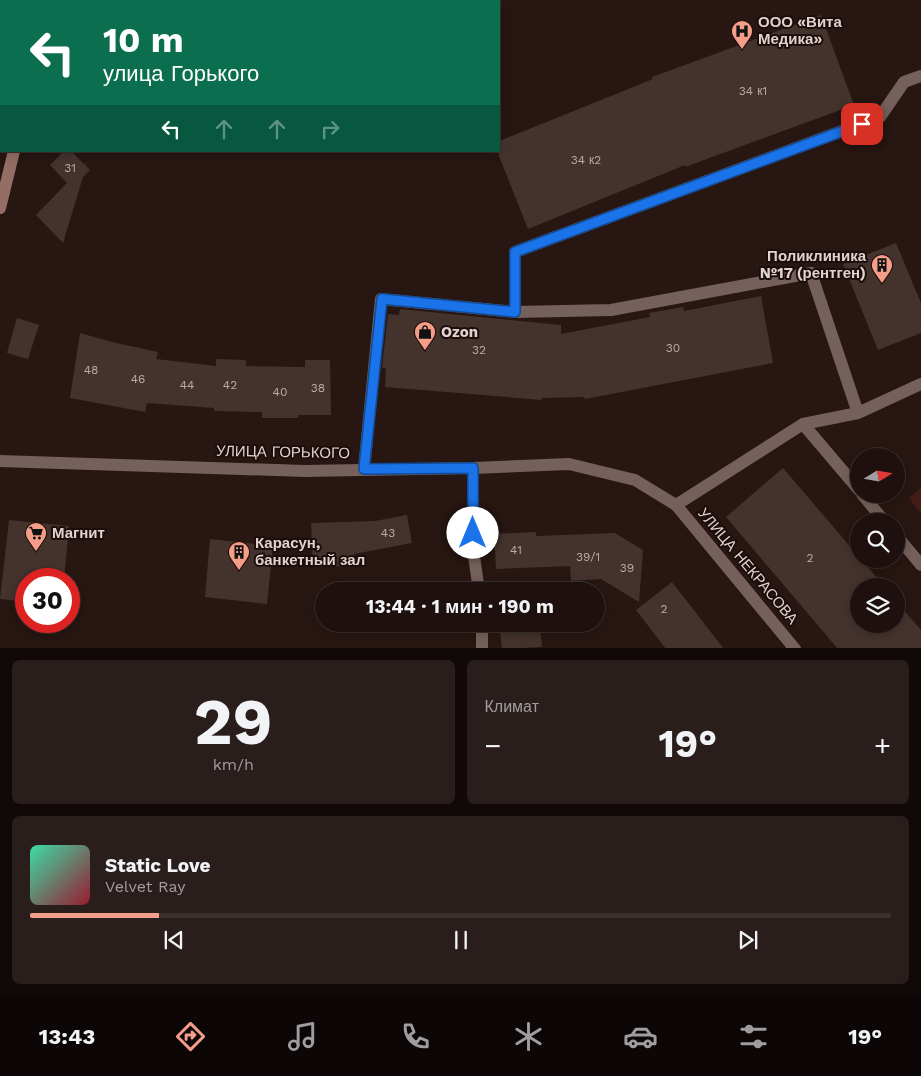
<!DOCTYPE html>
<html lang="ru">
<head>
<meta charset="utf-8">
<style>
  :root { --surface:#1d100e; --page:#2a1e1c; --text:#f1f3f6; --muted:#a09d9e; --line:#3b302e; --accent:#f49e89 }
  body { margin:0; font-family:"Work Sans",sans-serif; background:var(--page); color:var(--text); height:100vh; display:flex; flex-direction:column; font-size:19px; white-space:nowrap }
  * { box-sizing:border-box; margin:0 }
  p { font-size:16px; color:var(--muted) }
  .icon { flex:none; width:28px; height:28px; fill:none; stroke:currentColor; stroke-width:2; stroke-linecap:round; stroke-linejoin:round }
  .map { position:relative; height:648px; overflow:hidden }
  .panel { display:flex; flex-direction:column; gap:12px; padding:12px; background:#100908; flex:1 }
  .panel>* { flex:none }
  .top-card { position:absolute; left:0px; top:0px; width:500px; height:152px; box-shadow:0 2px 12px #0003,0 0 0 1px var(--line); background:#0b6e4f; color:#fff; overflow:hidden }
  .needle { width:32px; rotate:79deg }
  .tools { position:absolute; left:850px; top:448px; display:grid; gap:10px }
  .tools a { display:grid; place-items:center; width:55px; height:55px; border-radius:50%; background:var(--surface); box-shadow:0 2px 12px #0003,0 0 0 1px var(--line); font-size:25px }
  .speed { position:absolute; left:15px; top:568px; display:flex; gap:10px; font-size:25px; font-weight:700; text-align:center }
  .speed>* { display:grid; place-content:center; width:65px; height:65px; border-radius:50%; background:var(--surface); box-shadow:0 2px 12px #0003,0 0 0 1px var(--line); line-height:1 }
  .speed .limit { border:8px solid #d22; background:#fff; color:#111 }
  .pin { position:absolute; display:grid; place-items:center; width:42px; height:42px; color:#fff; margin:-21px; border-radius:10px; box-shadow:0 2px 8px #0006 }
  .me { position:absolute; width:55px; margin:-28px; rotate:0deg; stroke-linejoin:round; filter:drop-shadow(0 0 4px #0008) }
  .turn { display:flex; align-items:center; gap:18px; height:105px; padding:0 20px; font-size:22px }
  .turn .icon { width:65px; height:65px; stroke-width:2.5 }
  .turn b { display:block; font-size:35px; line-height:42px }
  .lanes { display:flex; align-items:center; height:48px; padding:0 20px; background:#0003; justify-content:center; gap:25px; direction:ltr }
  .lanes .off { opacity:.35 }
  .big { font-size:38px; font-weight:700; line-height:1.1 }
  .panel .tile { flex:1; display:flex; flex-direction:column; justify-content:center; gap:8px; min-width:0; padding:0 18px; border-radius:8px; background:var(--page) }
  .panel .dial { align-items:center; gap:0 }
  .dial b { font-size:65px; line-height:1 }
  .song { display:flex; align-items:center; gap:15px }
  .cover { width:60px; height:60px; border-radius:8px; background:linear-gradient(135deg,hsl(160 70% 55%),hsl(350 70% 35%)) }
  .played { height:5px; border-radius:2px; background:linear-gradient(90deg,var(--accent) 15%,var(--line) 15%) }
  .keys { display:flex; justify-content:space-around; direction:ltr }
  .heat { display:flex; justify-content:space-between; align-items:center; font-size:28px; direction:ltr }
  .panel .tiles { flex:1; display:grid; gap:12px; grid-template-columns:1fr 1fr }
  .tile:last-child { grid-column:span 2 }
  .trip { position:absolute; left:315px; top:582px; width:290px; height:50px; border-radius:25px; background:var(--surface); box-shadow:0 2px 12px #0003,0 0 0 1px var(--line); font-weight:700; line-height:50px; text-align:center }
  .tabs { display:flex; height:80px; justify-content:space-around; align-items:center; background:#0c0606; color:var(--muted) }
  .tabs .icon { width:35px; height:35px }
  .tabs .on { color:var(--accent) }
  .tabs b { font-size:22px; color:var(--text) }
  .map>svg:first-child { display:block }
  .green { fill:#431d15 }
  .building { fill:#44322d }
  .lines { fill:none; stroke-linecap:round; stroke-linejoin:round }
  .lane { stroke:#75605b; stroke-width:12 }
  .street { stroke:#75605b; stroke-width:12 }
  .secondary { stroke:#946e64; stroke-width:12 }
  .route-casing { stroke:#114b97; stroke-width:12 }
  .route { stroke:#1a73e8; stroke-width:9 }
  .labels { text-anchor:middle; stroke-width:4; stroke-linejoin:round; paint-order:stroke }
  .number-label { font-size:12px; fill:#b8aba8 }
  .poi-label { font-size:15px; font-weight:bold; fill:#dfd3d1; stroke:#1d0d0a; text-anchor:start }
  .street-label { font-size:15px; fill:#dfd3d1; stroke:#1d0d0a }
</style>
</head>
<body>
<div class="map">
<svg width="921" height="649" viewBox="0 0 921 649">
  <rect width="100%" height="100%" fill="#271612"/>
  <!-- green -->
  <path class="green" d="M921,488V514L909,498Z"/>
  <!-- building -->
  <path class="building" d="M821,15L854,105L685,167V165L528,229L499,156V141L653,79L652,77Z
    M64,151H71L85,165L88,161L86,166L90,170L83,177L63,243L36,215L67,183L50,165Z
    M896,243L921,303V333L878,350L843,264Z
    M761,296L773,363L585,399L584,397L542,398V400L385,387L386,368H382L388,314L399,315L400,309L561,325V334L650,317L649,313L683,307L684,311Z
    M17,318L39,325L28,359L7,353Z
    M80,333L112,342L158,352L156,359L216,366V359L246,360V366L305,367V360H330L331,415H298V418H262V412L214,411V408L147,403L145,412L70,398Z
    M783,468L884,586H859V624H896V601L921,630V649H838L726,517Z
    M407,515L412,543L354,554L355,566L313,567L311,523L375,521Z
    M9,520L69,526L64,579H26V602L0,599Z
    M536,532V536L615,533L643,550L639,602L601,579L571,581L570,566L496,569L494,534Z
    M210,539L273,546L267,604L205,597Z
    M672,582L724,649H666L636,610Z
    M499,624H540L542,647L502,649Z"/>
  <g class="lines">
    <!-- lane -->
    <path class="lane" d="M515,312V252L880,117L904,82L921,76
      M803,424L859,490
      M364,469L381,299L515,312L611,310L811,273L858,413
      M862,494L884,521
      M676,505L803,424L858,413L921,384
      M896,535L921,565"/>
    <!-- street -->
    <path class="street" d="M0,461L305,471L473,468L569,464L635,480L676,505L795,649
      M473,468V549L479,591
      M482,649V624"/>
    <!-- secondary -->
    <path class="secondary" d="M89,1L90,0
      M0,208L14,151"/>
  </g>
  <g class="lines">
    <!-- route casing -->
    <g class="route-casing">
      <path id="route" d="M473,533V468L364,469L382,299L515,312V252L862,124"/>
    </g>
    <!-- route -->
    <use href="#route" class="route"/>
  </g>
  <!-- icons -->
  <defs>
    <g id="hospital-pin" transform="scale(1.125)"><path d="M0 17L-7.5 6A9.5 9.5 0 1 1 7.5 6Z" fill="#f49e89" stroke="#1d0d0a"/><path d="M-5-5h3v3.5h4V-5h3V5h-3V1.5h-4V5h-3Z" fill="#111"/></g>
    <g id="building-pin" transform="scale(1.125)"><path d="M0 17L-7.5 6A9.5 9.5 0 1 1 7.5 6Z" fill="#f49e89" stroke="#1d0d0a"/><path d="M-4-6H4V6H1V3H-1V6H-4ZM-2.5-4.3h1.7v1.8h-1.7ZM.8-4.3h1.7v1.8H.8ZM-2.5-1h1.7V.8h-1.7ZM.8-1h1.7V.8H.8Z" fill="#111"/></g>
    <g id="shop-pin" transform="scale(1.125)"><path d="M0 17L-7.5 6A9.5 9.5 0 1 1 7.5 6Z" fill="#f49e89" stroke="#1d0d0a"/><path d="M-5-2.5h2.3a2.7 3.5 0 0 1 5.4 0H5L5.5 6h-11ZM-1.5-2.5h3a1.5 2.3 0 0 0-3 0Z" fill="#111"/></g>
    <g id="supermarket-pin" transform="scale(1.125)"><path d="M0 17L-7.5 6A9.5 9.5 0 1 1 7.5 6Z" fill="#f49e89" stroke="#1d0d0a"/><path d="M-6-5.5h2.5l.6 2H6L4.5 2H-2.5L-4.4-4H-6ZM-1.5 3.2a1.3 1.3 0 1 0 .1 0ZM3 3.2a1.3 1.3 0 1 0 .1 0Z" fill="#111"/></g>
  </defs>
  <g fill-rule="evenodd">
    <use href="#hospital-pin" x="742" y="31"/>
    <use href="#building-pin" x="882" y="265"/>
    <use href="#shop-pin" x="425" y="332"/>
    <use href="#supermarket-pin" x="36" y="533"/>
    <use href="#building-pin" x="239" y="552"/>
  </g>
  <g class="labels">
    <!-- number labels -->
    <g class="number-label">
      <text x="753" y="95">34 к1</text>
      <text x="586" y="164">34 к2</text>
      <text x="70" y="172">31</text>
      <text x="673" y="352">30</text>
      <text x="479" y="354">32</text>
      <text x="91" y="374">48</text>
      <text x="138" y="383">46</text>
      <text x="187" y="389">44</text>
      <text x="230" y="389">42</text>
      <text x="318" y="392">38</text>
      <text x="280" y="396">40</text>
      <text x="388" y="537">43</text>
      <text x="516" y="554">41</text>
      <text x="588" y="561">39/1</text>
      <text x="810" y="562">2</text>
      <text x="627" y="572">39</text>
      <text x="664" y="613">2</text>
    </g>
    <!-- poi labels -->
    <g class="poi-label">
      <text x="758" y="27">ООО «Вита<tspan x="758" dy="17">Медика»</tspan></text>
      <text x="866" y="261" text-anchor="end">Поликлиника<tspan x="866" dy="17">№17 (рентген)</tspan></text>
      <text x="441" y="337">Ozon</text>
      <text x="52" y="538">Магнит</text>
      <text x="255" y="548">Карасун,<tspan x="255" dy="17">банкетный зал</tspan></text>
    </g>
    <!-- street labels -->
    <g class="street-label">
      <text transform="translate(283 452) rotate(1)" y="5">УЛИЦА ГОРЬКОГО</text>
      <text transform="translate(748 566) rotate(50)" y="5">УЛИЦА НЕКРАСОВА</text>
    </g>
  </g>
</svg>
<div class="tools">
<a><svg class="needle" viewBox="-14 -14 28 28"><path d="M0-13l5 13h-10z" fill="#e53935"/><path d="M0 13l5-13h-10z" fill="#a09d9e"/></svg></a>
<a><svg class="icon" aria-label="search" viewBox="0 0 24 24"><circle cx="10" cy="10" r="6"/><path d="M15 15l6 6"/></svg></a>
<a><svg class="icon" aria-label="layers" viewBox="0 0 24 24"><path d="M12 4l9 5-9 5-9-5zM3 14l9 5 9-5"/></svg></a>
</div>
<div class="speed"><div class="limit">30</div></div>
<div class="pin" style="left:862px;top:124px;background:#d93025"><svg class="icon" aria-label="arrive" viewBox="0 0 24 24"><path d="M6 21V4h12l-3 4 3 4H6"/></svg></div>
<svg class="me" style="left:473px;top:533px" viewBox="-20 -20 40 40"><circle r="19" fill="#fff"/><path d="M0-13L10 11 0 6-10 11z" fill="#1a73e8"/></svg>
<div class="trip">13:44 · 1 мин · 190 m</div>
<div class="top-card">
<div class="turn"><svg class="icon" aria-label="left" viewBox="0 0 24 24"><path d="M17 20v-9H6M10 6l-5 5 5 5"/></svg><div><b>10 m</b>улица Горького</div></div>
<div class="lanes"><svg class="icon" aria-label="left" viewBox="0 0 24 24"><path d="M17 20v-9H6M10 6l-5 5 5 5"/></svg><svg class="icon off" aria-label="ahead" viewBox="0 0 24 24"><path d="M12 20V5M6 11l6-6 6 6"/></svg><svg class="icon off" aria-label="ahead" viewBox="0 0 24 24"><path d="M12 20V5M6 11l6-6 6 6"/></svg><svg class="icon off" aria-label="right" viewBox="0 0 24 24"><path d="M7 20v-9h11M14 6l5 5-5 5"/></svg></div>
</div>
</div>
<section class="panel">
<div class="tiles">
<div class="tile dial"><b>29</b><p>km/h</p></div>
<div class="tile"><p>Климат</p>
<div class="heat"><a>−</a><b class="big">19°</b><a>+</a></div>
</div>
<div class="tile">
<div class="song"><i class="cover"></i><div><b>Static Love</b><p>Velvet Ray</p></div></div>
<div class="played"></div>
<div class="keys"><svg class="icon" aria-label="previous" viewBox="0 0 24 24"><path d="M18 5L8 12l10 7zM5 5v14"/></svg><svg class="icon" aria-label="pause" viewBox="0 0 24 24"><path d="M8 5v14M16 5v14"/></svg><svg class="icon" aria-label="next" viewBox="0 0 24 24"><path d="M6 5l10 7-10 7zM19 5v14"/></svg></div>
</div>
</div>
</section>
<nav class="tabs">
<b>13:43</b>
<svg class="icon on" aria-label="directions" viewBox="0 0 24 24"><path d="M12 3l9 9-9 9-9-9zM9 14v-3h6M13 9l2 2-2 2"/></svg>
<svg class="icon" aria-label="music" viewBox="0 0 24 24"><path d="M9 18V5l10-2v13"/><circle cx="6" cy="18" r="3"/><circle cx="16" cy="16" r="3"/></svg>
<svg class="icon" aria-label="phone" viewBox="0 0 24 24"><path d="M5 4h4l2 5-3 2q2 4 5 5l2-3 5 2v4C11 20 4 13 5 4z"/></svg>
<svg class="icon" aria-label="climate" viewBox="0 0 24 24"><path d="M12 3v18M4 7l16 10M4 17L20 7"/></svg>
<svg class="icon" aria-label="car" viewBox="0 0 24 24"><path d="M5 17H2v-5l4-1 3-4h7l3 4 3 1v5h-3M9 17h6M6 11h13"/><circle cx="7" cy="17" r="2"/><circle cx="17" cy="17" r="2"/></svg>
<svg class="icon" aria-label="filters" viewBox="0 0 24 24"><path d="M4 7h16M4 17h16"/><circle cx="9" cy="7" r="2"/><circle cx="15" cy="17" r="2"/></svg>
<b>19°</b>
</nav>
</body>
</html>
